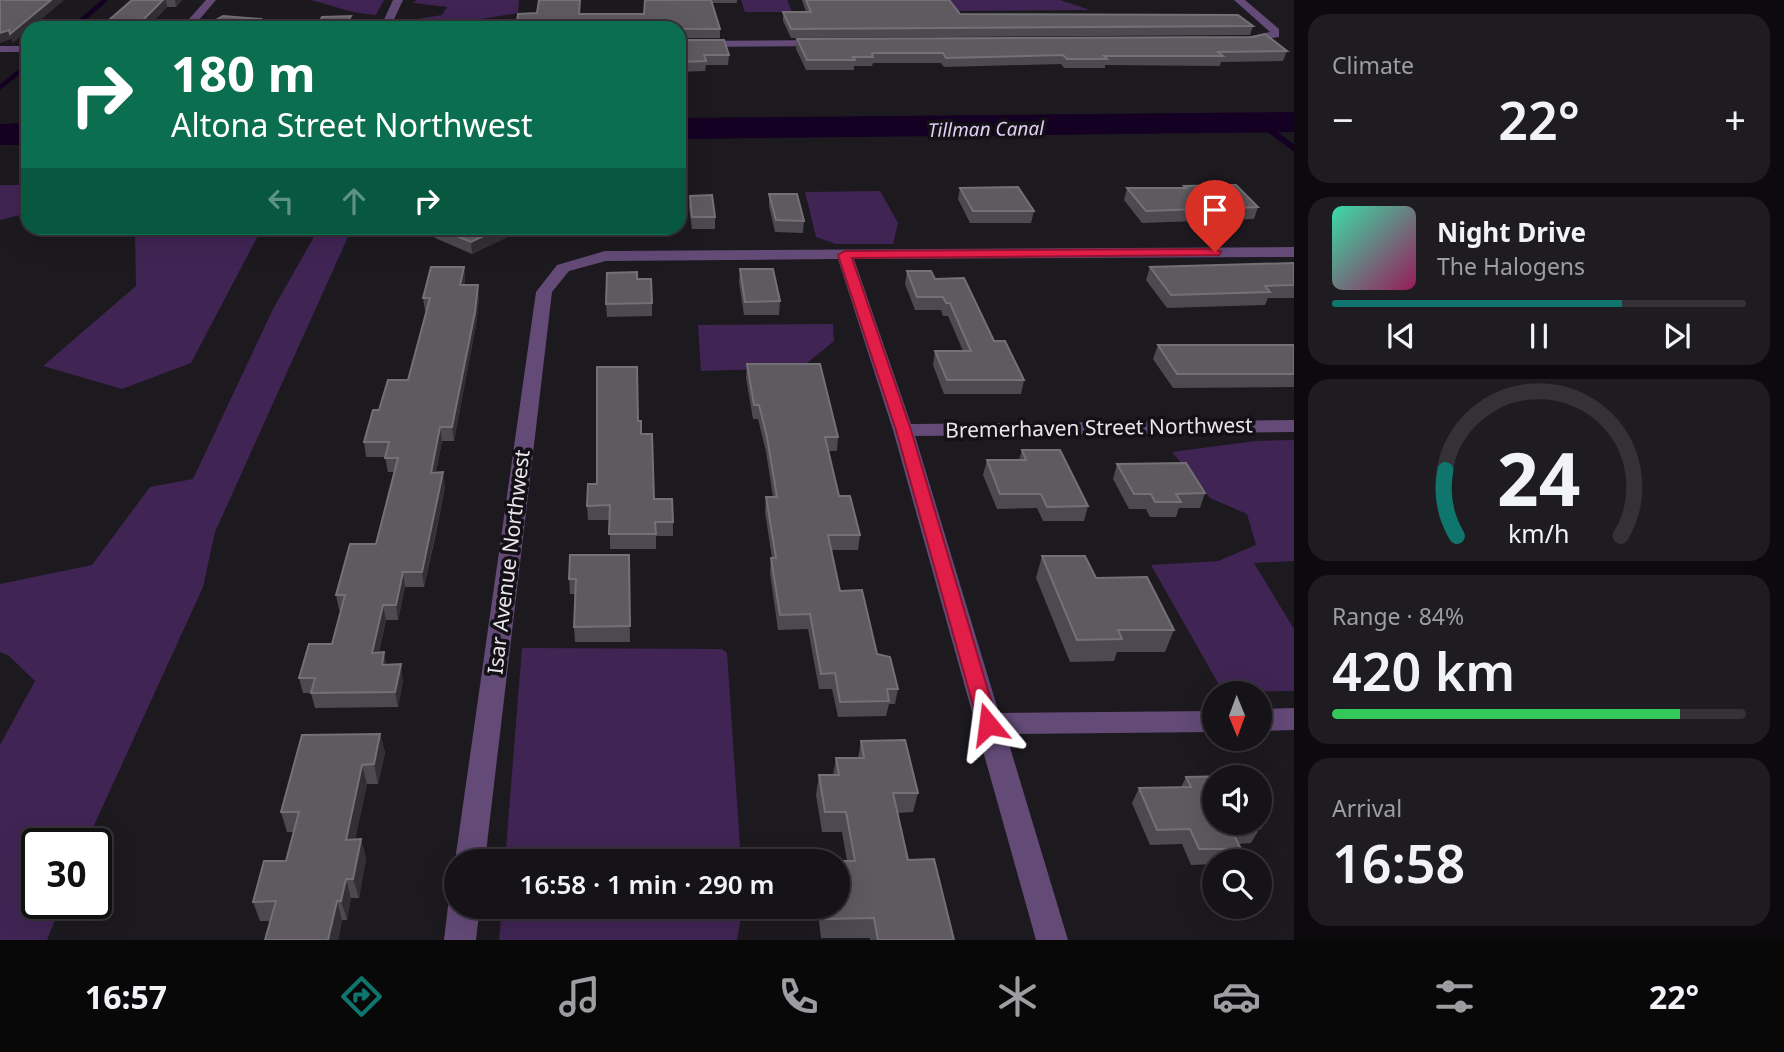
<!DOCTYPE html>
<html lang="en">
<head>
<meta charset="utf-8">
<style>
  :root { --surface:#151317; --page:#1e1c20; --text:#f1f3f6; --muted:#9d9ea1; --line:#343236; --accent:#0f766e }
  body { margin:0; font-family:"Noto Sans",sans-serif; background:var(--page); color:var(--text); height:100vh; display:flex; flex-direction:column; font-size:26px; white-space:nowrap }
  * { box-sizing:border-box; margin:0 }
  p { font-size:23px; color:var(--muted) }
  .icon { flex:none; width:38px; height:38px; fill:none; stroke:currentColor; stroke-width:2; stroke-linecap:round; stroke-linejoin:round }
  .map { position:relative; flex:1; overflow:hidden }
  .details { display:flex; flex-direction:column; gap:14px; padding:14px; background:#0c0a0d; width:490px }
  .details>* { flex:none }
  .guide { position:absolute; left:21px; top:21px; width:665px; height:214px; border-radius:21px; box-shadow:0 7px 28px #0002,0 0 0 2px var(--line); background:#0b6e4f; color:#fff; overflow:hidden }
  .needle { width:46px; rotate:179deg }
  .tools { position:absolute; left:1202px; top:681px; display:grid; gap:14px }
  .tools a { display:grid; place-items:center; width:70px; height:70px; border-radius:50%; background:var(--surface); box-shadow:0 7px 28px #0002,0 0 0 2px var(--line); font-size:35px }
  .speed { position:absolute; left:21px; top:828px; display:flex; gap:14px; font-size:35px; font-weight:700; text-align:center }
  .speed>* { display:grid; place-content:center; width:91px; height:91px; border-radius:50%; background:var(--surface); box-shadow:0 7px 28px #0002,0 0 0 2px var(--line); line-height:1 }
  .speed .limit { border:4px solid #111; border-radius:10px; background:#fff; color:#111 }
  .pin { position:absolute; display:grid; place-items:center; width:60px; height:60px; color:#fff; margin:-72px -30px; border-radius:50% 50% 50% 0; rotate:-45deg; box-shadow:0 0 7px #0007 }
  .pin .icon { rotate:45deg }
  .me { position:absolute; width:77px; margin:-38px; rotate:344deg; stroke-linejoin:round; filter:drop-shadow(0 0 5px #0008) }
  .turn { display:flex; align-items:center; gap:24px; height:147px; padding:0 35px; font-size:32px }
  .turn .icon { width:91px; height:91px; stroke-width:2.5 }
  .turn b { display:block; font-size:49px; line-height:60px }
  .lanes { display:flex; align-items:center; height:66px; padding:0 35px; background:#0003; justify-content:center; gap:35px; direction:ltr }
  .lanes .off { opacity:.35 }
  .big { font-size:52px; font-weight:600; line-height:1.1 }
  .details .tile { flex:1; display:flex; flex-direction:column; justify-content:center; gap:10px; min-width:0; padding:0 24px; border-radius:21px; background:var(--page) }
  .details .dial { align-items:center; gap:0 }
  .dial svg { height:182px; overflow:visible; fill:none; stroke:var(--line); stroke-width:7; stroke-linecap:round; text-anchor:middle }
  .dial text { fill:var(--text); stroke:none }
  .song { display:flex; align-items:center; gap:21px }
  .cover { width:84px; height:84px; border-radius:10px; background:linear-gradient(135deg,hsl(160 70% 55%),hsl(330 70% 35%)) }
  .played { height:7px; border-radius:4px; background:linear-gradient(90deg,var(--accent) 70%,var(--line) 70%) }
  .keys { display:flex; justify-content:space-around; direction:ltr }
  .heat { display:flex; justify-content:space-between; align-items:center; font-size:38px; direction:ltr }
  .charge { height:10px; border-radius:5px; background:linear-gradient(90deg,#34c759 84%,var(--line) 0) }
  .trip { position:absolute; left:444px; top:849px; width:406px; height:70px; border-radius:35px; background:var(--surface); box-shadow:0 7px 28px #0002,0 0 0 2px var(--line); font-weight:600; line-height:70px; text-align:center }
  .tab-bar { display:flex; height:112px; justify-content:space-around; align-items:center; background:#080809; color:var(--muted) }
  .tab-bar .icon { width:49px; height:49px }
  .tab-bar .current { color:var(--accent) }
  .tab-bar b { font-size:32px; color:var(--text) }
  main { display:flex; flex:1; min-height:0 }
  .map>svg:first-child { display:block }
  .green { fill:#402554 }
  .water { fill:#140023 }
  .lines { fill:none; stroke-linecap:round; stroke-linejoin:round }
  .stream-far1 { stroke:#140023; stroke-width:4.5 }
  .stream { stroke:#140023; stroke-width:6 }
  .minor { fill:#634a77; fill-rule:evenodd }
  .wall { fill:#4d4950 }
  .shaded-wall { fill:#322f35 }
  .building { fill:#5e5a60; stroke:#737076; stroke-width:2 }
  .route { fill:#e11d48; stroke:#92132f; stroke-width:2 }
  .labels { text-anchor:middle; stroke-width:7; stroke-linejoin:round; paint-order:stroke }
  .far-water-label { font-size:19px; font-style:italic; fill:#e2cef4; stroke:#131016 }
  .street-label { font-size:21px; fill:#e9e6eb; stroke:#131016 }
</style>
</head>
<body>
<main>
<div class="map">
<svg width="1294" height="940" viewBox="0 0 1294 940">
  <rect width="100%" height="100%" fill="#1c191f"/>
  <!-- green -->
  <path class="green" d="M311,0H384L376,15C353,14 334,6 311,0Z
    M417,0H519L518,13L476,20L460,28H401L406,21L442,15L447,7L413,3Z
    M741,0H787L792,12H745Z
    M945,0H1060L1090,10L956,11Z
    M0,185H28V213L0,220Z
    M880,191L898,223L893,244H836L816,237L805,192Z
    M135,228H262L191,363L122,389L43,366L136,286Z
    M319,228H352L215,532L203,587L86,843L37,844V903H62L47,940H0V745L35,681L9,656L0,652V584L92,565L150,487L193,479L273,309Z
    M833,324L834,341L801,368L701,371L698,325Z
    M1294,440V561L1254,563L1294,629V691L1223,692L1151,565L1218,561L1256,545L1247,514L1210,498L1172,452L1255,441Z
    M522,648L722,649L727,653L741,861H505Z
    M502,907V906L743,907L737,940H499Z"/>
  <!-- water -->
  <path class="water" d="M1294,112V132L679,139V118Z
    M28,123V145H0V124Z"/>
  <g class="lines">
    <!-- stream-far1 -->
    <path class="stream-far1" d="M73,28L105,0
      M0,87L28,65"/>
    <!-- stream -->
    <path class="stream" d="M1267,128L1294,148"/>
    <!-- minor -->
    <path class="minor" d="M206,0H216L192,28H181Z
      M393,0H403L390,28H380Z
      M1234,0H1245L1279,29V37L1237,43V39L1270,32Z
      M679,41L824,40L830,43L824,46L679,47Z
      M0,46H28V52H0Z
      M1294,247V257L854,259L911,424L1294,420V432L915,436L999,713L1214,711V732L1006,734L1068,940H1036L893,430L838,259L606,261L569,271L552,292L485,861H457V865L455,861L536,292L557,265L605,251Z
      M1294,708V730L1260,731V709Z
      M457,895V906H480L476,940H444L448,906Z"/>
  </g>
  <!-- wall -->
  <path class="wall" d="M132,0H182L176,7H167L147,28L109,20Z
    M539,0H580V14H644L645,0H737V3H712L720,29V38H679V28L537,13Z
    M802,0H949L960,14L1253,26L1250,35L791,38L783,21V12H806Z
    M797,39L1287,51L1283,61L1221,62L1220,66L1105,65V68H1064L1061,64L944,67L941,63H873L872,66H854V70H806L796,49Z
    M679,40L729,55L728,65H706L705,71L679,72Z
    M1184,186L1258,207L1254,219L1142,223L1124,200L1127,188H1184Z
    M960,188L1034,211L1031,223H970L958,199Z
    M769,194L804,221L803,233L775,232L769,206Z
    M690,196L715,217V229H692L689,207Z
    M434,228H516V233L472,254L435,238Z
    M551,228H599L558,236Z
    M1294,263V298H1268L1265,305L1167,308L1146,280L1150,267Z
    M464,267L465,279L464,285L479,298L476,325L454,441H442L436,472L445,487L435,538L424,587H405L398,620H386L379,652L387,665L403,680L398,707L315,708L311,693H303L299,678L332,644L341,610H339L336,595L376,544L394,472H388L385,457H366L364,442L379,410L408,380L426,311H425L423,298Z
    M740,269L780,301L779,315H744L739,282Z
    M907,271L935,279L994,341L1024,380L1021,394H944L933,365L935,351H963L948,316H943L941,310H915L905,284Z
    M637,279L652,303V316L607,317L606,304Z
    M1158,345H1294V387L1173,388L1153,359Z
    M747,364L838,437L837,451H828L839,496L860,535L858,550H831L840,591L898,689L895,704H889L886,716L838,717L832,689H819L808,629L778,630L770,573L771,558H772L765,512L766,497H773L766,452L758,419H753L746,378Z
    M638,421L654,499L673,522V536H656V549H610V520H588L587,506L597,484Z
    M1022,450L1088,506L1084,521H1043L1037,508L997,509L983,475L987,460H1019Z
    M1117,464L1205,493L1200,508H1179L1176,517H1150L1146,509H1129L1113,479Z
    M629,555L630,642H575L574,627L575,594H570L569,579Z
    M1042,556L1096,578L1174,630L1165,652H1117L1114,661L1070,662L1036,578Z
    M380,734L385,753L378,784H367L355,839H361L366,859L359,898H351L347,920H342L338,940H265L270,921H260L253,902L286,861L294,832H287L281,812Z
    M861,741L918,793L913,812L897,813L908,860L954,940H870V938H821L817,906H838L847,861L842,832H822L816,795L819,775H833L836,758H858Z
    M1186,777L1260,828L1251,843L1238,844L1241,849L1234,861H1214V864L1191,865L1182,844L1150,845L1132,803L1139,788L1181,787Z"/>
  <!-- shaded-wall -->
  <path class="shaded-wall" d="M51,0H64L31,28H28V30L13,43L11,39L0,43V33Z
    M163,0H166L167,7L147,28H135Z
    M175,0H182L176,7Z
    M351,16L352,26L351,28H344Z
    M260,19L262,28H245Z
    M500,228H516V233L472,254L471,242Z
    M558,228H599L558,236Z
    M464,267L465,279L461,298L460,285Z
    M478,285L479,298L476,325L454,441L452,427Z
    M440,427L442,441L433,487L431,473Z
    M443,472L445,487L424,587L422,572Z
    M403,572L405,587L398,620L396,605Z
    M383,605L386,620L375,668L372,653Z
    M384,652L387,668L382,665Z
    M401,664L403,680L398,707L395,692Z
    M380,734L385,753L378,784L374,764Z
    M362,765L367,784L351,859L346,840Z
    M361,839L366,859L359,898L353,879Z
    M346,879L351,898L347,920L341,901Z
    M337,901L342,920L338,940H328Z"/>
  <!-- building -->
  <path class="building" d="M0,0H51L10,34L9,30L0,33Z
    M132,0H163L135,28H95L104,20H109Z
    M539,0H580L579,14H644L645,0H711L720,29L516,28L518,14L537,13Z
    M806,0H949L960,14L1238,15L1253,26L791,29L783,12H811Z
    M223,16L260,19L245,28H202Z
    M351,16L344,28H316L322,17Z
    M1265,34L1287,51L1218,52L1223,56H1104L1107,59H1067L1063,55L946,58L943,53H872L873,57H853L855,60H807L797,39L1253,37Z
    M679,40H724L729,55H704L706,61L679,62Z
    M1236,185L1258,207L1146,211L1127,188H1186L1184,186Z
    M1018,187L1034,211H973L960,188Z
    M769,194H797L804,221L776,220Z
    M712,195L715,217H692L690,196Z
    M437,228H500L471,242Z
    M1294,263V285L1265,286L1270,292L1171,295L1150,267Z
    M431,267H464L460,285H478L475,312L452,427H440L431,473L443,472L422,572H403L396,605H383L372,653L384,652L382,665L401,664L395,692L311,693L315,678H299L309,644H332L345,595H336L350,544H376L398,458H385L389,442H364L373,410H379L388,380H408L430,298H423Z
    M740,269H773L780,301L745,302Z
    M907,271H931L935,279L964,278L994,341H1005L1024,380H947L935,351H971L950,303H946L943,297H917Z
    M637,272V279H651L652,303L606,304L607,273Z
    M1158,345H1294V374H1177Z
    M747,364H820L838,437H825L839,496H850L860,535H828L840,591L862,590L877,654L890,657L898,689H887L889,701L840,702L835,673L821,674L810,614L780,615L771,558H776L766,497H777L767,437L759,405H754Z
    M597,367H637L638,421H641V434H652L654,499H672L673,522H655L656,534H609L610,505L587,506L588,484H597Z
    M1022,450H1060L1088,506L1047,507L1041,494H1000L987,460H1026Z
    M1186,463L1205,493L1176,494L1181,502H1155L1151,494H1134L1117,464Z
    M570,555H629L630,626L574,627L576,579H569Z
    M1042,556H1085L1096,578L1147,577L1174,630H1118L1122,639L1077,640Z
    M380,734L374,764L362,765L346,840L361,839L353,879H346L341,901H337L328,940H265L276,901L253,902L264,861H286L299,812H281L302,735Z
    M905,740L918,793H893L908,860L934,859L954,940H878L874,918L825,919L823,906H838V861H832H855L846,812H825L819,775H839L836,758H864L861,741Z
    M1233,776L1234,777H1214V822H1257L1260,828L1231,829L1241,849H1199L1190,829L1157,830L1139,788L1191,787L1186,777Z"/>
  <!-- route -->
  <path class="route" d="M1215,249L1221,252L1219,255L852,258L911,430L998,724L995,730H980L896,430L838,255L845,251Z"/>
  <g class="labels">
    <!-- far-water labels -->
    <g class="far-water-label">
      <text transform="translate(986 129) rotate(-1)" y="7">Tillman Canal</text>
    </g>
    <!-- street labels -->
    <g class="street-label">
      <text transform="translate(1099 428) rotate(-1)" y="7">Bremerhaven Street Northwest</text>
      <text transform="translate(509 562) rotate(-83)" y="7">Isar Avenue Northwest</text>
    </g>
  </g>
</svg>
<div class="tools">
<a><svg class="needle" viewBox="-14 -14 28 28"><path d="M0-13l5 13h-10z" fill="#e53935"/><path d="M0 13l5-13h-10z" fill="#9d9ea1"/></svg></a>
<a><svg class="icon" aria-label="sound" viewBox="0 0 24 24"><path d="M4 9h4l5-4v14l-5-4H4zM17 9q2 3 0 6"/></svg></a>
<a><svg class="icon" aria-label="search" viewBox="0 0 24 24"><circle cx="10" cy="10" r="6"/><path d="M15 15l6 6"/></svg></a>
</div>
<div class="speed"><div class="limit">30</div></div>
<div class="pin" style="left:1215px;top:252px;background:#d93025"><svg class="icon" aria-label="arrive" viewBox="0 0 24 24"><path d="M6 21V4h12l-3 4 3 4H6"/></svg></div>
<svg class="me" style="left:988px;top:724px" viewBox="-20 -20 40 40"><path d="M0-17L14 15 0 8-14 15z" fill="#e11d48" stroke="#fff" stroke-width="4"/></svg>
<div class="trip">16:58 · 1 min · 290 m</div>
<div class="guide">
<div class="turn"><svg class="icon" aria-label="right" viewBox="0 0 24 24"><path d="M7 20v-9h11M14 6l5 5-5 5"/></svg><div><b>180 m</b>Altona Street Northwest</div></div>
<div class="lanes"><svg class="icon off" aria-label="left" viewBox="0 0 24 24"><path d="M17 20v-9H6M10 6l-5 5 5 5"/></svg><svg class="icon off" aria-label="ahead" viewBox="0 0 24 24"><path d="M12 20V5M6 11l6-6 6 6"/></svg><svg class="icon" aria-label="right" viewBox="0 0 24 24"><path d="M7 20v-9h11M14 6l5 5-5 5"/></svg></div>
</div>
</div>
<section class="details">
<div class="tile"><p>Climate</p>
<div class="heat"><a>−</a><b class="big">22°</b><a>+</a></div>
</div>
<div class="tile">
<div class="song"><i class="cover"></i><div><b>Night Drive</b><p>The Halogens</p></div></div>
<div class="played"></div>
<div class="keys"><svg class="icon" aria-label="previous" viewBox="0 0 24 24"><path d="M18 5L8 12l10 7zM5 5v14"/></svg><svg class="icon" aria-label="pause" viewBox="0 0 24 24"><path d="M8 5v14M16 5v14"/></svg><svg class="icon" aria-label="next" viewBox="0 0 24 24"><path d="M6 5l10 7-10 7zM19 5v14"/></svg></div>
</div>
<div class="tile dial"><svg viewBox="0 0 100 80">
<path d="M14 69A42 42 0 1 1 86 69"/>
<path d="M14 69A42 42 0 0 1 9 40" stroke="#0f766e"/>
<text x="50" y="56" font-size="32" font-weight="700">24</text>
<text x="50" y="72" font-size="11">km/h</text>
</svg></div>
<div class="tile"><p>Range · 84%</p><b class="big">420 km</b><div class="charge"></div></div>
<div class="tile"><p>Arrival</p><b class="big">16:58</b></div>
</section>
</main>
<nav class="tab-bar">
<b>16:57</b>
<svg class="icon current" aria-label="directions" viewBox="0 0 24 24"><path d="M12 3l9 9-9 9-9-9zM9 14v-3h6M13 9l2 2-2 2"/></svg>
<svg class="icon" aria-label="music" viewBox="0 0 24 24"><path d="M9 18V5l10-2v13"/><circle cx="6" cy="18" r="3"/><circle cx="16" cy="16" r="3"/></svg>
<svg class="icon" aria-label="phone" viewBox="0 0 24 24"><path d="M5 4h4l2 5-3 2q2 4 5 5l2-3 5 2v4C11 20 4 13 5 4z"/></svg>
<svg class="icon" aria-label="climate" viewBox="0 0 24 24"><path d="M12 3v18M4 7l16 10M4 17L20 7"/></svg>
<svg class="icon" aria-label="car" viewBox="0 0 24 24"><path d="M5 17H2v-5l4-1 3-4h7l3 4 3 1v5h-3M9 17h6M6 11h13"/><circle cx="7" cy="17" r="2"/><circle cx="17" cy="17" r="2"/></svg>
<svg class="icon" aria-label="filters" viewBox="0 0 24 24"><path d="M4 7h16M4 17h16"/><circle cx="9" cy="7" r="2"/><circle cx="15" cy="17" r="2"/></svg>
<b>22°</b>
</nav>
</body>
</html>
